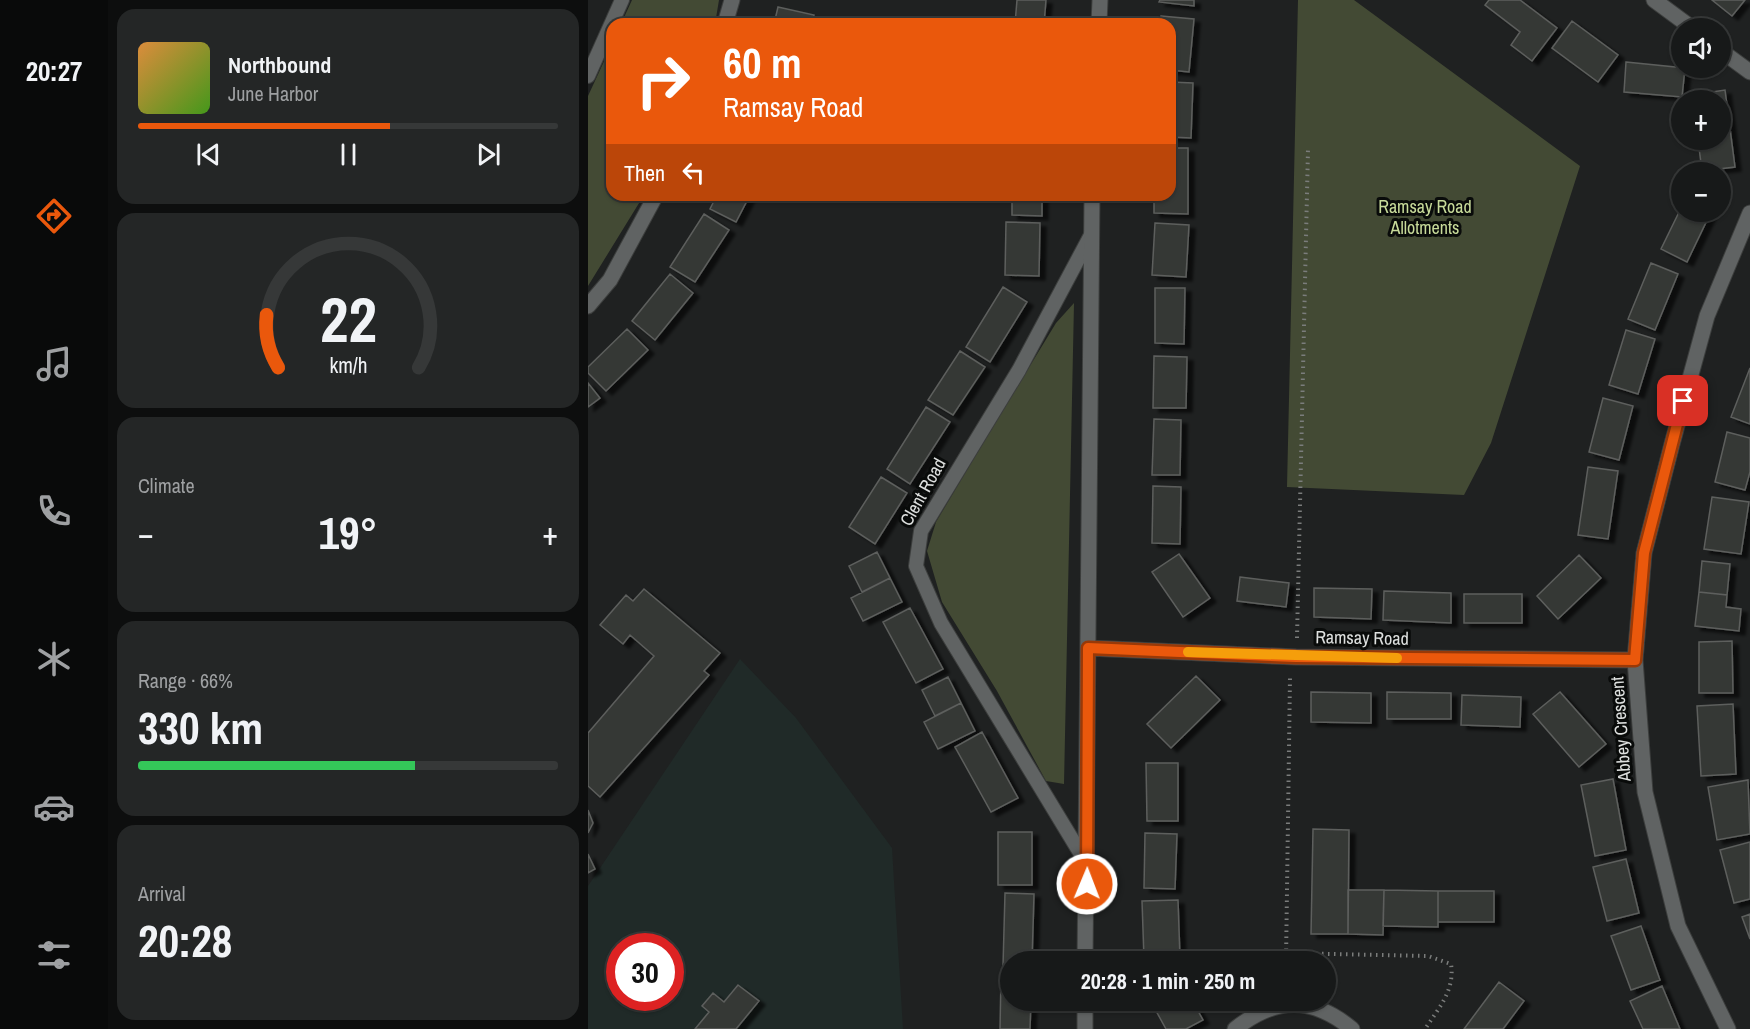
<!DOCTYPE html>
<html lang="en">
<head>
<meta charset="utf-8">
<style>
  :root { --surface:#171919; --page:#242626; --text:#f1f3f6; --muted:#9ea0a2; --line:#363838; --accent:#ea580c }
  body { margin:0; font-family:"Archivo Narrow",sans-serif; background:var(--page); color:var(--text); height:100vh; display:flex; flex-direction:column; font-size:22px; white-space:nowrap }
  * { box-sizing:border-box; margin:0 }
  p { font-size:20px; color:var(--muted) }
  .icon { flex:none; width:33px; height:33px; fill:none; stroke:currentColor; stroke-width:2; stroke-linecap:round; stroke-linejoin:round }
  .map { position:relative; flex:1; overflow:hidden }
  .sheet { display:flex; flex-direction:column; gap:9px; padding:9px; background:#0d0e0e; width:480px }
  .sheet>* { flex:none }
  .top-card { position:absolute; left:18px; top:18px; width:570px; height:183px; border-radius:18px; box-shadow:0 2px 4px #0004,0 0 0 2px var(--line); background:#ea580c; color:#fff; overflow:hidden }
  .fabs { position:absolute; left:1083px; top:18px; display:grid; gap:12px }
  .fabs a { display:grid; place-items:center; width:60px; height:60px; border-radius:50%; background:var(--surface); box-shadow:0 2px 4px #0004,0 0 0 2px var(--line); font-size:30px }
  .speed { position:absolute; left:18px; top:933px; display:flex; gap:12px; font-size:30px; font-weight:700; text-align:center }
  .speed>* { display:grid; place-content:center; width:78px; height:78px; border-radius:50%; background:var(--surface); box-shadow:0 2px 4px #0004,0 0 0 2px var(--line); line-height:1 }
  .speed .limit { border:9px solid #d22; background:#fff; color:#111 }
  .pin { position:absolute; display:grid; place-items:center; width:51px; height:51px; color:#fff; margin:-26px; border-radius:12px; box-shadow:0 3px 9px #0006 }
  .me { position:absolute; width:66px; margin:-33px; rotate:1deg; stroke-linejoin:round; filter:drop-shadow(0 0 4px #0008) }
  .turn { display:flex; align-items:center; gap:21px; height:126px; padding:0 18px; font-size:27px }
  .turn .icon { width:78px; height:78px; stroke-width:2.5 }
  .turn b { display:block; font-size:42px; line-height:51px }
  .then { display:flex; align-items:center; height:57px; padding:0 18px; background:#0003; gap:12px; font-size:22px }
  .big { font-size:45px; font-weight:700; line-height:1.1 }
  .sheet .widget { flex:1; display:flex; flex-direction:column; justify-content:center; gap:9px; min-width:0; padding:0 21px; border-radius:18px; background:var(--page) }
  .sheet .dial { align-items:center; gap:0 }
  .dial svg { height:156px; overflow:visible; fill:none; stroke:var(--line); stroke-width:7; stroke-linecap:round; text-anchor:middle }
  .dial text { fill:var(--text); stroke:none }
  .song { display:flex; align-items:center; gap:18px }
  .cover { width:72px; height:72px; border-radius:9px; background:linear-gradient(135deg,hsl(30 70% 55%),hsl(100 70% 35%)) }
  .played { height:6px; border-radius:3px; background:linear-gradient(90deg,var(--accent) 60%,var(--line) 60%) }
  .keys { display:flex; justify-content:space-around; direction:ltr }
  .heat { display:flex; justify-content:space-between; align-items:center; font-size:33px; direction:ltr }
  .charge { height:9px; border-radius:4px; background:linear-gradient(90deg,#34c759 66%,var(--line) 0) }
  .trip { position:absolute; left:412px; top:951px; width:336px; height:60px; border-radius:30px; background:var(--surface); box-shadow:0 2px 4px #0004,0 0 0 2px var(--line); font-weight:700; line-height:60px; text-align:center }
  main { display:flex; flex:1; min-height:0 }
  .tab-bar { display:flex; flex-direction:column; width:108px; justify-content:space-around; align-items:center; background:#090a0a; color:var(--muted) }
  .tab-bar .icon { width:42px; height:42px }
  .tab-bar .selected { color:var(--accent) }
  .tab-bar b { font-size:27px; color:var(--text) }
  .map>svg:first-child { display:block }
  .built { fill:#202a28; fill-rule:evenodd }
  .green { fill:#434a34 }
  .building { fill:#363836; stroke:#5d5f5d; stroke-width:1.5; filter:url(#shadow) }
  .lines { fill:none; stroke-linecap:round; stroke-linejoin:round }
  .service-casing { stroke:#3c3e3d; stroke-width:16 }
  .minor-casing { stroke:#3c3e3d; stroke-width:17 }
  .path { stroke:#7b7d7c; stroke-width:4; stroke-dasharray:1.5 4.5; stroke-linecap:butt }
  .service { stroke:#606363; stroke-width:14 }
  .minor { stroke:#606363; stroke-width:15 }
  .route-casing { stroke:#983908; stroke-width:15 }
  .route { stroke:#ea580c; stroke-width:10 }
  .slow { stroke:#f59e0b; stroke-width:10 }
  .labels { text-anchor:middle; stroke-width:6; stroke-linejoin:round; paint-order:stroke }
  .park-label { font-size:18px; fill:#c8db9a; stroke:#090b0a }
  .street-label { font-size:18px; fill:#dee0df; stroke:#090b0a }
</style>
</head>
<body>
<main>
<nav class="tab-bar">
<b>20:27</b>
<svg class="icon selected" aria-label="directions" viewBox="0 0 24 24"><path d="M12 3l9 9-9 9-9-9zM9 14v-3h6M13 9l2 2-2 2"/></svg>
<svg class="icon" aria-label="music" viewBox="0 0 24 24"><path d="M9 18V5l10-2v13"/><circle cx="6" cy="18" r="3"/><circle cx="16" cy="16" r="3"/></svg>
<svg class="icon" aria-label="phone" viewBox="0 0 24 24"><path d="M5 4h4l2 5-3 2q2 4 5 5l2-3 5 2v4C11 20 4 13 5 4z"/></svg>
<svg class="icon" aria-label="climate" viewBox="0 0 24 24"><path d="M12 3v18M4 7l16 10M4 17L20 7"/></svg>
<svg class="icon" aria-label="car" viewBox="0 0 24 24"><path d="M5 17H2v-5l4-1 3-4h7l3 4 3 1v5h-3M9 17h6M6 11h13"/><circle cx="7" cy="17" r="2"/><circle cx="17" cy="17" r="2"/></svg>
<svg class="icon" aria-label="filters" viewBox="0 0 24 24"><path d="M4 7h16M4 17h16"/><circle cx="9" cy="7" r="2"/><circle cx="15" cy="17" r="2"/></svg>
</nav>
<section class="sheet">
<div class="widget">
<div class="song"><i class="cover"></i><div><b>Northbound</b><p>June Harbor</p></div></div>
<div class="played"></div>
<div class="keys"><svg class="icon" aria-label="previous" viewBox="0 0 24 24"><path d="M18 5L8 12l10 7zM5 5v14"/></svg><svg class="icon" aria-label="pause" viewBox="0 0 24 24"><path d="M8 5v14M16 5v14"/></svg><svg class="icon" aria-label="next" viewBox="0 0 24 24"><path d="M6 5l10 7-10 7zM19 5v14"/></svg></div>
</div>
<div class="widget dial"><svg viewBox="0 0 100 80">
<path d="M14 69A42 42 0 1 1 86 69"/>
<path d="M14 69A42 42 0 0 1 8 42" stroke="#ea580c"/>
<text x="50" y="56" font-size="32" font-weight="700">22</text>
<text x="50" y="72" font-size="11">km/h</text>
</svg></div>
<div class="widget"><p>Climate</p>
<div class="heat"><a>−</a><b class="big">19°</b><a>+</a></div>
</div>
<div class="widget"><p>Range · 66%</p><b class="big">330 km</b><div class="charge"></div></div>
<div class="widget"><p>Arrival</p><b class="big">20:28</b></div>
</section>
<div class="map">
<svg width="1162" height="1029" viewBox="0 0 1162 1029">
  <defs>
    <filter id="shadow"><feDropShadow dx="6" dy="4" stdDeviation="1.5" flood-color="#0009"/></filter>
  </defs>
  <rect width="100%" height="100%" fill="#1f2121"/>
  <!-- built -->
  <path class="built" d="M152,659L208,718L304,848L315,1029H0V886ZM32,946H82V998H32Z"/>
  <!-- green -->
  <path class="green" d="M44,0H131L127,24H33Z
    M710,0H766L992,166L903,443L876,495L699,487Z
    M24,44V195H56L0,286V96Z
    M486,303L476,784L458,781L409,691L354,602L339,551L348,522L398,438L468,323Z"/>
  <!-- building -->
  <path class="building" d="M429,0H458L456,24H427Z
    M572,0H606V6L571,2Z
    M901,0H932L969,28L944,61L923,45L932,32L897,5Z
    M1124,0H1157L1144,16Z
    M190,7L226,15L224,24H186Z
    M573,16L606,19L601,72L582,70V24H572Z
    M984,21L1030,55L1010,82L964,48Z
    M1038,62L1097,68L1094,97L1036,92Z
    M582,82L605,83L603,138L582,137Z
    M1137,90L1147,167L1114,171L1110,140H1132V100H1104V95Z
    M582,148H600V214L566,213V195H582Z
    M129,195H162L148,222L122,209Z
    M424,195H454V216L424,215Z
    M1094,206V212H1123L1099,262L1073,249Z
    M116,214L141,230L107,282L82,267Z
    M418,222L452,223L451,276L417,275Z
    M567,223L601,225L598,277L564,275Z
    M1063,263L1090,274L1067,330L1040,319Z
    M82,274L105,293L67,340L44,321Z
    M415,287L439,302L402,362L378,347Z
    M567,288H597L596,344L567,343Z
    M39,329L60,350L18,391L0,373V367Z
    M1038,330L1067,339L1050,394L1021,385Z
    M372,351L397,367L365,415L340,400Z
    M566,356L599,357L598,408H565Z
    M1162,368V424L1143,417Z
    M0,383L12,398L0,407Z
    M1015,398L1045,406L1031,460L1001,452Z
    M338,407L362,422L322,484L299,469Z
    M566,419L593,420L592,475H564Z
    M1139,432L1162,438V472L1157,490L1127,482Z
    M1000,467L1030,471L1020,539L990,535Z
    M293,477L319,493L287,544L261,527Z
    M565,486L593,487L592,544L564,543Z
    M1124,497L1161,502L1153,554L1116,549Z
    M289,552L302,578L274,592L261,566Z
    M591,554L622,598L595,617L564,572Z
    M991,555L1013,578L970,619L949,596Z
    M1114,561L1142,564L1139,595L1111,592Z
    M652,577L701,583L698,607L649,601Z
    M302,578L314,602L275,621L263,598Z
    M726,588L784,589L783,619L726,617Z
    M56,589L132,653L116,671L121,675L12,797L0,786V733L66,656L42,635L35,644L12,625L38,595L45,601Z
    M796,591L863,593V623L795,620Z
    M1111,592L1139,595L1138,607L1153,609L1151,631L1107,626Z
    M876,594H934V623H876Z
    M322,608L355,669L328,683L295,622Z
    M1144,641L1145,693H1111V642Z
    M608,676L632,700L583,748L559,724Z
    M360,677L373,703L347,716L334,690Z
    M723,692L783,693V723L723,722Z
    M799,692L863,693V719H799Z
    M972,692L1018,744L991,767L945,714Z
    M874,695L933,697L932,727L873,725Z
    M373,703L387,731L350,749L336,722Z
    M1145,704L1148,774L1113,776L1109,706Z
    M394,732L430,798L403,812L367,747Z
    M558,763H590V821H559Z
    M1025,779L1038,850L1007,856L993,785Z
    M1160,780L1162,834L1129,840L1120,787Z
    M0,810L5,823L0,833Z
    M725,829L761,830L760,934H723Z
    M410,832H444V885H410Z
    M557,833L589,834L587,889L556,888Z
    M1162,842V899L1146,903L1132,850Z
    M0,854L7,869L0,873Z
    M1038,859L1051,913L1019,921L1005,867Z
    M760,890H796L795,935L760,934Z
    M796,890L850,891V927L795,926Z
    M850,891H906V922H850Z
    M417,893L446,894L444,962H423V966H415Z
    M590,900L592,958L556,959L554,901Z
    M1162,914V939L1154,917Z
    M1053,926L1072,980L1043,990L1023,936Z
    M413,976H423V1000H443L442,1029H412Z
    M911,982L936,1001L915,1029H876Z
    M150,985L171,1001L148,1029H107L121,1012L114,1006L125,993L136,1002Z
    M1074,986L1092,1029H1055L1042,1001Z
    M562,1000H604L615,1020L598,1029H578Z"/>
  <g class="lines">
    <!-- service casing -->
    <g class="service-casing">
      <path id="service" d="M0,76L34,0
        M499,864L353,623L328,566L333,531L431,370L503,235"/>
    </g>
    <!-- minor casing -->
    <g class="minor-casing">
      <path id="minor" d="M1066,0L1104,28
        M137,24L144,0
        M511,24L512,0
        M1132,50L1162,72
        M0,306L22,280L68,195
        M500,648L708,657L1047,660
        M497,962L504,195
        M497,1029V1000
        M647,1029C687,997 724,996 764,1029
        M1140,1029L1090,926L1057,792L1047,660L1056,553L1084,444L1119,316L1162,213"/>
    </g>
    <!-- path -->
    <path class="path" d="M709,638L720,149
      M698,953L840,956L863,964C867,990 851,1008 837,1029
      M698,962L702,677"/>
    <!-- service -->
    <use href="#service" class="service"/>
    <!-- minor -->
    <use href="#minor" class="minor"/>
  </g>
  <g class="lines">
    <!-- route casing -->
    <g class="route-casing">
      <path id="route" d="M499,884L500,648L708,657L1047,660L1056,553L1095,401"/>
    </g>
    <!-- route -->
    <use href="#route" class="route"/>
    <!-- slow -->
    <path class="slow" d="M600,652L809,658"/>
  </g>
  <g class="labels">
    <!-- park labels -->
    <g class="park-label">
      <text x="837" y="213">Ramsay Road<tspan x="837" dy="21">Allotments</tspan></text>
    </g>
    <!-- street labels -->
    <g class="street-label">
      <text transform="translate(335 492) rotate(-61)" y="6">Clent Road</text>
      <text transform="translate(774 638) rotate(1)" y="6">Ramsay Road</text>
      <text transform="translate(1033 729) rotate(-94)" y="6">Abbey Crescent</text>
    </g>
  </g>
</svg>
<div class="fabs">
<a><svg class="icon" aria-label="sound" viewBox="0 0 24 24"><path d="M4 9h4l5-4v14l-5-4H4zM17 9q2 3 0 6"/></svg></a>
<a>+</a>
<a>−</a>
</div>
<div class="speed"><div class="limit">30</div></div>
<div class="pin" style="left:1095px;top:401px;background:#d93025"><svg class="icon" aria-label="arrive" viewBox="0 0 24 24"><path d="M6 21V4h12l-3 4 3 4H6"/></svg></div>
<svg class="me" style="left:499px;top:884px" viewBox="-20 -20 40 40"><circle r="17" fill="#ea580c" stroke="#fff" stroke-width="3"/><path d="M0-11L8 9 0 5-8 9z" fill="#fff"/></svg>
<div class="trip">20:28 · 1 min · 250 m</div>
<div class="top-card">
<div class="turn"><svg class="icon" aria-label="right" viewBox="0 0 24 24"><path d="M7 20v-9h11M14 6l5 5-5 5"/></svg><div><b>60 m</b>Ramsay Road</div></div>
<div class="then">Then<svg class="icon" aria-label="left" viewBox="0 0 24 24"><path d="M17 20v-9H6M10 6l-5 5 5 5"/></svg></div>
</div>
</div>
</main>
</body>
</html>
